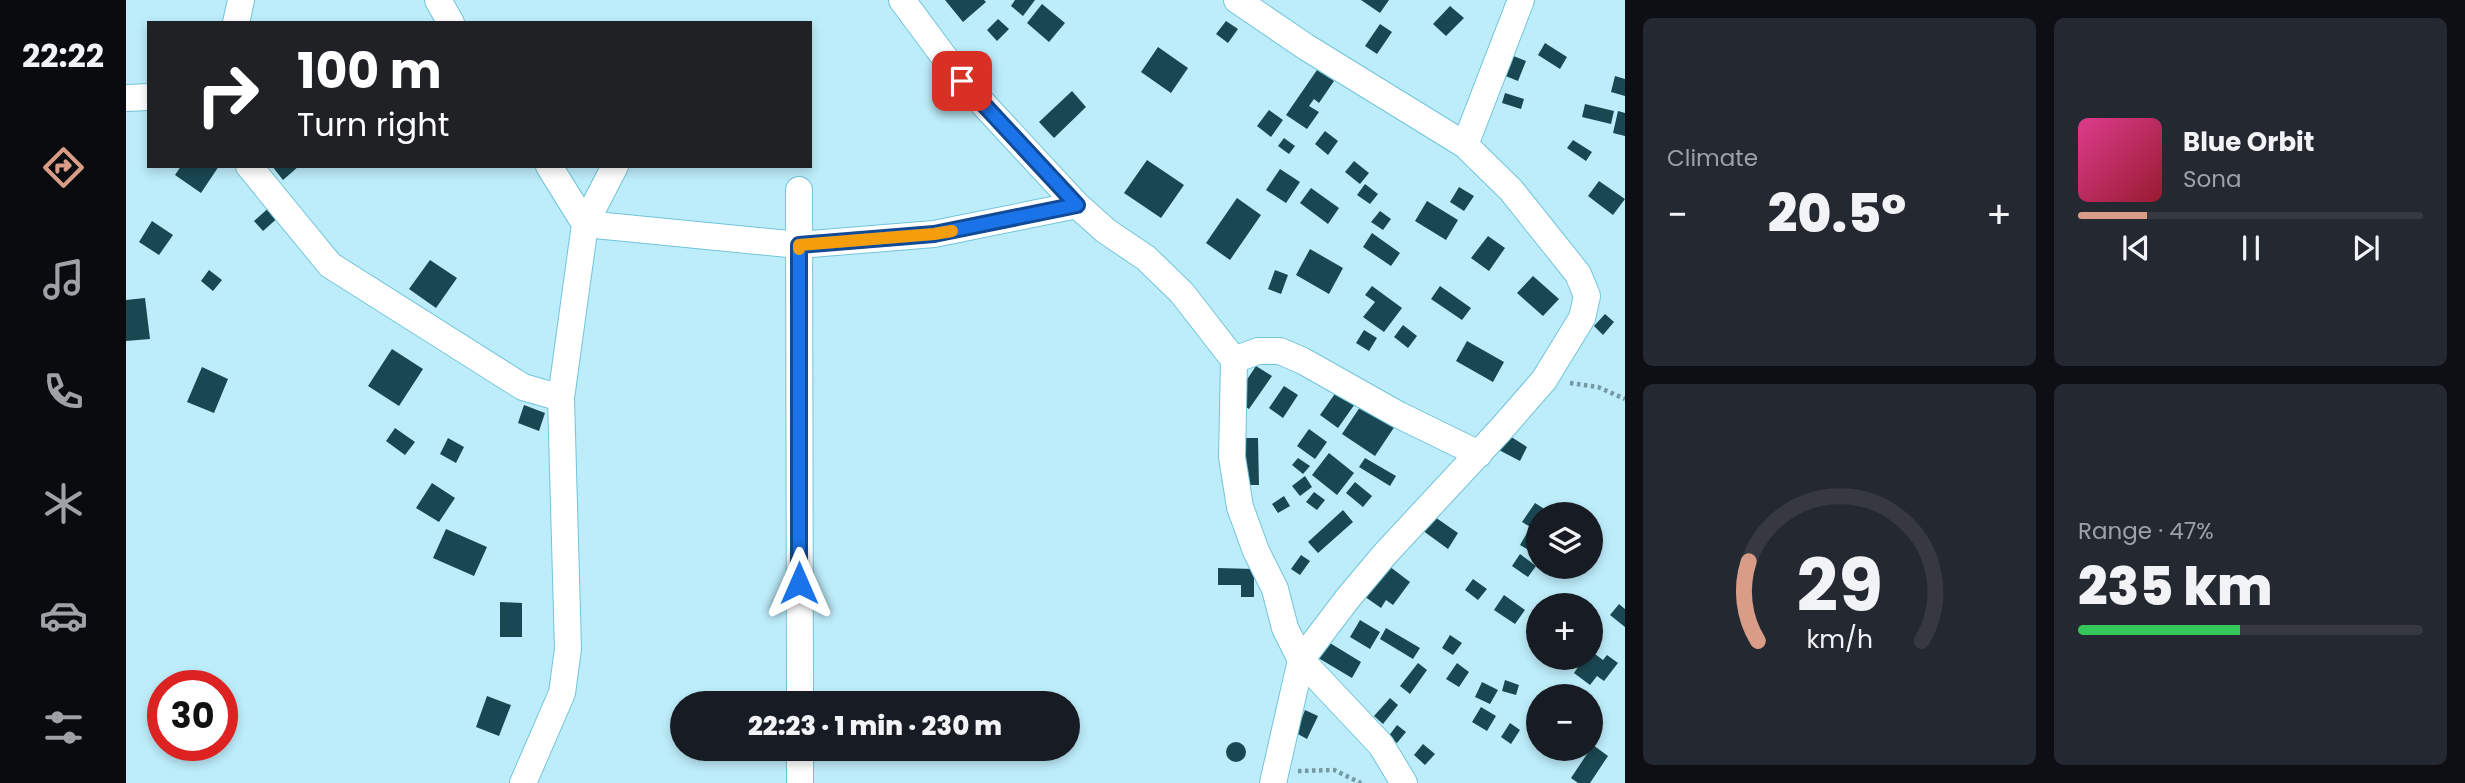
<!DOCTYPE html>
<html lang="en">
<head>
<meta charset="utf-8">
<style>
  :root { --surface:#171b24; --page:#242831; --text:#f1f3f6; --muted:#9ea1a6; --line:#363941; --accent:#d89c87 }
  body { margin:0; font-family:Poppins,sans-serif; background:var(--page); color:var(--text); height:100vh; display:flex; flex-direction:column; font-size:26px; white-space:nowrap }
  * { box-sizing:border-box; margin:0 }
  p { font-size:23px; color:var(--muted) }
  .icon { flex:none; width:38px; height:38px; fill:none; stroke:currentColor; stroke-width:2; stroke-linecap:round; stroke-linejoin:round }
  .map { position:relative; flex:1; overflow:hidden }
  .drawer { display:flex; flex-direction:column; gap:18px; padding:18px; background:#0d0f14; width:840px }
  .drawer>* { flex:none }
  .top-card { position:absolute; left:21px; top:21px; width:665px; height:147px; border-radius:0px; box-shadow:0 4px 10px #0003; background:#202124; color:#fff; overflow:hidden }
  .controls { position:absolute; left:1400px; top:502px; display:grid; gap:14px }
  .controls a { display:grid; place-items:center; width:77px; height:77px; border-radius:50%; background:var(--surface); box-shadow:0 4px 10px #0003; font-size:35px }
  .speed { position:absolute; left:21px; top:670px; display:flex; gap:14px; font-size:35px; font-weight:700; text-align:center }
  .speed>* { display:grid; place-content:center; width:91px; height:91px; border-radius:50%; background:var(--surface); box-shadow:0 4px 10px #0003; line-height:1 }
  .speed .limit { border:10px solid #d22; background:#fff; color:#111 }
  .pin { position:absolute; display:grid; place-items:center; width:60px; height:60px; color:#fff; margin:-30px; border-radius:14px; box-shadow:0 4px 10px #0006 }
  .me { position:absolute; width:77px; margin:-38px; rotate:0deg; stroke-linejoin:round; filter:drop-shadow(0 0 5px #0008) }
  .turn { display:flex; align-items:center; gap:24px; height:147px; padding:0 35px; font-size:32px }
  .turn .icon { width:91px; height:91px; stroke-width:2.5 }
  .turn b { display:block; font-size:49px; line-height:60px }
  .big { font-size:52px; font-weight:800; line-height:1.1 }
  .drawer .widget { flex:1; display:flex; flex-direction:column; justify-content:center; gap:10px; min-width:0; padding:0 24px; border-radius:10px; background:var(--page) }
  .drawer .dial { align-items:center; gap:0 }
  .dial svg { height:182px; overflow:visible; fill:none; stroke:var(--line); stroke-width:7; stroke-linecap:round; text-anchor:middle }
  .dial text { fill:var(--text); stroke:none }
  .song { display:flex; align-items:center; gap:21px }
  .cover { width:84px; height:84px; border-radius:10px; background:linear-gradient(135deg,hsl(330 70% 55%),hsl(350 70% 35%)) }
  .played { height:7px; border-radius:4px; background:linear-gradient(90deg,var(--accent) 20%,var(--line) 20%) }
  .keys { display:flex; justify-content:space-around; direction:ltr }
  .heat { display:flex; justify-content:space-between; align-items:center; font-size:38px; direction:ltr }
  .charge { height:10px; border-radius:5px; background:linear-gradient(90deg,#34c759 47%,var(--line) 0) }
  .drawer .tiles { flex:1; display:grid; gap:18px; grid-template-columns:repeat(2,1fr) }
  .trip { position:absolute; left:544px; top:691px; width:410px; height:70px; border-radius:35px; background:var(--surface); box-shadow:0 4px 10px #0003; font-weight:800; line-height:70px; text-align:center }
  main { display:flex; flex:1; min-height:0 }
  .dock { display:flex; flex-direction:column; width:126px; justify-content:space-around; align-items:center; background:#090b0e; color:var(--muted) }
  .dock .icon { width:49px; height:49px }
  .dock .selected { color:var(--accent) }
  .dock b { font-size:32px; color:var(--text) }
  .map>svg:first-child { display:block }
  .building { fill:#1a4852 }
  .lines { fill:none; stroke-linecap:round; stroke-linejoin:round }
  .minor-casing { stroke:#71c5db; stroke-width:28 }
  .path { stroke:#7499a3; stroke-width:4.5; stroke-dasharray:3.5 3.5; stroke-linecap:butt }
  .minor { stroke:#fff; stroke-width:26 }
  .route-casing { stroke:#114b97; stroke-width:18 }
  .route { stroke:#1a73e8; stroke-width:12 }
  .slow { stroke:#f59e0b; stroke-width:12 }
</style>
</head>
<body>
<main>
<nav class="dock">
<b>22:22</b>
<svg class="icon selected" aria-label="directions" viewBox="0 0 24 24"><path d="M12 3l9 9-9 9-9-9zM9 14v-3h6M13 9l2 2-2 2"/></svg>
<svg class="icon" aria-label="music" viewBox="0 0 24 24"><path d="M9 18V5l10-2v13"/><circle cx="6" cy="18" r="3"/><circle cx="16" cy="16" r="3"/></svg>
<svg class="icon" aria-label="phone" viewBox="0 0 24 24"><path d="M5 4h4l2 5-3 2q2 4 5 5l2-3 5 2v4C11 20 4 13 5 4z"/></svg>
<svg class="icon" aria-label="climate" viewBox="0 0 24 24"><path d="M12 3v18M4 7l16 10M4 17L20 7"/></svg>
<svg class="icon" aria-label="car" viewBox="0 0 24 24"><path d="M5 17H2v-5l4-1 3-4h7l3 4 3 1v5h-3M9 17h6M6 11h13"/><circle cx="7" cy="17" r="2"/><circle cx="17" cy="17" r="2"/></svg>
<svg class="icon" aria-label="filters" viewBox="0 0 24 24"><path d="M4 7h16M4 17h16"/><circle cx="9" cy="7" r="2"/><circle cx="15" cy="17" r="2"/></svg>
</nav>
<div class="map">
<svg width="1499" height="783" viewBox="0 0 1499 783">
  <rect width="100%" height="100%" fill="#bdedfa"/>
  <!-- building -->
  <path class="building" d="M819,0H858L860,2L837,22Z
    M889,0H909L897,16L885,6Z
    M1235,0H1263L1254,13Z
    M916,4L939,23L923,42L901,23Z
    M1324,6L1338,18L1320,36L1307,24Z
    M872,19L883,29L871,41L861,30Z
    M1100,21L1112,29L1102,43L1090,34Z
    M1254,24L1266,32L1251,54L1239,46Z
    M1419,43L1441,57L1434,69L1412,55Z
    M1032,47L1062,68L1045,93L1015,72Z
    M1380,53L1400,61L1392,81L1372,73Z
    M1191,70L1208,81L1193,103L1188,99L1183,106L1193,112L1181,129L1160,115Z
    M1489,76L1499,79V96L1485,92Z
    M946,91L960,107L928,138L913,122Z
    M1379,93L1398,99L1395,109L1376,103Z
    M1459,104L1488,111L1485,124L1456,117Z
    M1143,110L1157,120L1145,137L1131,126Z
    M1492,111L1499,113V136L1487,133Z
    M1199,131L1212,141L1202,155L1189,144Z
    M1158,138L1169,146L1163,154L1152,146Z
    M1447,140L1466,152L1460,161L1441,148Z
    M1021,160L1058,185L1035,218L998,193Z
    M1228,161L1243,173L1234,184L1219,172Z
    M55,166H93L75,193L49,175Z
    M146,166H173L157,180Z
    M1154,169L1174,182L1160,203L1140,190Z
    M1473,181L1499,199L1487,215L1462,196Z
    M1239,184L1252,194L1244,204L1231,195Z
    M1333,187L1348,196L1338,211L1324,202Z
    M1185,188L1213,208L1202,224L1174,203Z
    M1111,198L1135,215L1104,260L1080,243Z
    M1301,201L1332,220L1320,240L1289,221Z
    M146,205L155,215L137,231L128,221Z
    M1254,211L1265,219L1257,230L1245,222Z
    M26,221L47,235L33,255L13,242Z
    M1246,233L1274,253L1265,266L1237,247Z
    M1362,236L1379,248L1363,271L1345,258Z
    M1184,249L1217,268L1203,294L1170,275Z
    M304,260L331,278L310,308L283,289Z
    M83,270L96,280L87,291L75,281Z
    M1149,270L1162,275L1155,294L1142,289Z
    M1407,276L1433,299L1417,316L1391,293Z
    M1246,286L1276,308L1258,332L1237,317L1249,302L1239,295Z
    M1314,286L1345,308L1336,320L1305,299Z
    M19,298L24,339L0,341V300Z
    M1479,314L1488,322L1477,335L1468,326Z
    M1277,325L1291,336L1282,348L1268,337Z
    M1238,330L1251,338L1243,351L1230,343Z
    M1341,341L1378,362L1367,382L1330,361Z
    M266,349L297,369L273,406L242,386Z
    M1130,366L1146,376L1123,409L1108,399Z
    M76,367L102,379L88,413L61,402Z
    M1158,386L1172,395L1157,418L1143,408Z
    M1213,388L1231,401L1212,428L1194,415Z
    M1236,404L1269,426L1249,456L1216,434Z
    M398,405L419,413L413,431L392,423Z
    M269,428L289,442L279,455L260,441Z
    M1183,429L1201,442L1189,459L1171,446Z
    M1379,433L1401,447L1394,461L1371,449Z
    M322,438L338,447L330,463L314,454Z
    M1110,438H1132L1133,485H1111Z
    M1203,453L1228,473L1211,495L1186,475Z
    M1172,458L1184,466L1177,474L1166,465Z
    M1239,458L1270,476L1264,486L1233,467Z
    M1179,476L1186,487L1174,496L1166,486Z
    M1229,482L1246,496L1237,507L1220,493Z
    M306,483L329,498L313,522L290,508Z
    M1188,492L1199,500L1191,510L1180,502Z
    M1158,496L1164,506L1152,513L1146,504Z
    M1409,503L1420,510L1417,514H1412V522L1408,529L1396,522Z
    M1217,510L1227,522L1192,553L1182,542Z
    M1306,515L1332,533L1322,549L1296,530Z
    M320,529L361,547L348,576L307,558Z
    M1401,533L1412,540L1406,552L1394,545Z
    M1394,554L1410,566L1402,577L1386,566Z
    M1175,555L1184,561L1174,575L1165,569Z
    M1259,563L1284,582L1267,605L1260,600L1255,608L1235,594Z
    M1092,568L1128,569V597H1115V585H1092Z
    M1347,579L1361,589L1352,600L1339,590Z
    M1378,595L1399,610L1389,624L1368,610Z
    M374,602L396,603V637H374Z
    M1493,604L1499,609V627L1484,615Z
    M1234,620L1254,632L1244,649L1224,637Z
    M1260,628L1294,648L1287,659L1254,639Z
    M1324,635L1336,643L1327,655L1316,648Z
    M1199,640L1235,662L1226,678L1189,656Z
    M1465,651L1477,660L1481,655L1492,663L1478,681L1471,676L1464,685L1448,673L1454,664L1447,658H1465Z
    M1292,663L1301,670L1284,694L1274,686Z
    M1331,663L1343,672L1333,687L1320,679Z
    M1379,680L1393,685L1390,695L1376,691Z
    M1356,682L1372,690L1364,704L1349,697Z
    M361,696L385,705L373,736L350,727Z
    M1264,698L1272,705L1257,724L1248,716Z
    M1355,707L1370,716L1361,731L1346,722Z
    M1179,710L1192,716L1181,739L1170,733Z
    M1384,723L1394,730L1385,744L1375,737Z
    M1271,725L1280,732L1271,743L1262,737Z
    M1100 752a10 10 0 1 1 20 0a10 10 0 1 1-20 0Z
    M1297,744L1309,754L1299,765L1288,755Z
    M1467,745L1482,756L1464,783H1452L1445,778Z"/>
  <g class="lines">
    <!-- minor casing -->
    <g class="minor-casing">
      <path id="minor" d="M312,0L325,23
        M776,0L836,81L951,205L980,231L1020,258L1056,293L1108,360L1106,457L1114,507L1130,551L1149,589L1159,628L1175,660L1255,745L1278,783
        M1111,0L1180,47L1339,145L1385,190L1452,274L1461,296L1456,318L1418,380L1378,426L1259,554L1222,598L1175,660L1147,783
        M110,23L115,0
        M0,98L23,97
        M1339,145L1395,0
        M123,166L204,265L397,387L435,398
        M423,166L459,224L673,245L808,234L951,205
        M673,190L674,704
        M1108,360L1132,351H1154L1177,361L1273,415L1353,454
        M397,783L436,693L442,649L435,398L459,224L489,166
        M674,783V749"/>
    </g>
    <!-- path -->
    <path class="path" d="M1444,383L1472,387L1499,399
      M1172,771L1208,770L1235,783"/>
    <!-- minor -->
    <use href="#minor" class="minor"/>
  </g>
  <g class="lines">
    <!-- route casing -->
    <g class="route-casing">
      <path id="route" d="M673,583V245L808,234L951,205L836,81"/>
    </g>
    <!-- route -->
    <use href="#route" class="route"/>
    <!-- slow -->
    <path class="slow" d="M673,249V245L808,234L826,231"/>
  </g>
</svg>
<div class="controls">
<a><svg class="icon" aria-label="layers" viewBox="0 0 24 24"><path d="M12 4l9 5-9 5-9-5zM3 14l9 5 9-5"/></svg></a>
<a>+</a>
<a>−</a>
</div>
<div class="speed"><div class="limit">30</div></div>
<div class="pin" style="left:836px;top:81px;background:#d93025"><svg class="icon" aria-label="arrive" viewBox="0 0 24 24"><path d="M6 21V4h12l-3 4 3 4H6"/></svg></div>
<svg class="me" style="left:673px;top:583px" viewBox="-20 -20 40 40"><path d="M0-17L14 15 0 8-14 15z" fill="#1a73e8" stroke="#fff" stroke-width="4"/></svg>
<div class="trip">22:23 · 1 min · 230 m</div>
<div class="top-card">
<div class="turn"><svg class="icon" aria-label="right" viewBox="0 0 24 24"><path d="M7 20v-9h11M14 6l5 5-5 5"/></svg><div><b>100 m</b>Turn right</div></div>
</div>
</div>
<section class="drawer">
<div class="tiles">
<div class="widget"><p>Climate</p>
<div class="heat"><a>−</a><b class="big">20.5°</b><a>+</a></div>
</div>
<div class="widget">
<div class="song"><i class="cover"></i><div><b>Blue Orbit</b><p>Sona</p></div></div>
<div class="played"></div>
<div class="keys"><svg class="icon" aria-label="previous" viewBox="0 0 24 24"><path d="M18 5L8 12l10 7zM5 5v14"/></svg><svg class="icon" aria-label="pause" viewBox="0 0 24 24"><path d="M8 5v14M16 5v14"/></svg><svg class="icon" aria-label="next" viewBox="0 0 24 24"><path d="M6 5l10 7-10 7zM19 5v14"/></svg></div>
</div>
<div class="widget dial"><svg viewBox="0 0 100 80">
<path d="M14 69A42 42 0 1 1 86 69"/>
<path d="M14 69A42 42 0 0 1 10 34" stroke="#d89c87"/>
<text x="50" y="56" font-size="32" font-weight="700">29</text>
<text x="50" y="72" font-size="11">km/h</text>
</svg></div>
<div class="widget"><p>Range · 47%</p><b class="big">235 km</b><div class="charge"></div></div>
</div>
</section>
</main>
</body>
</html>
